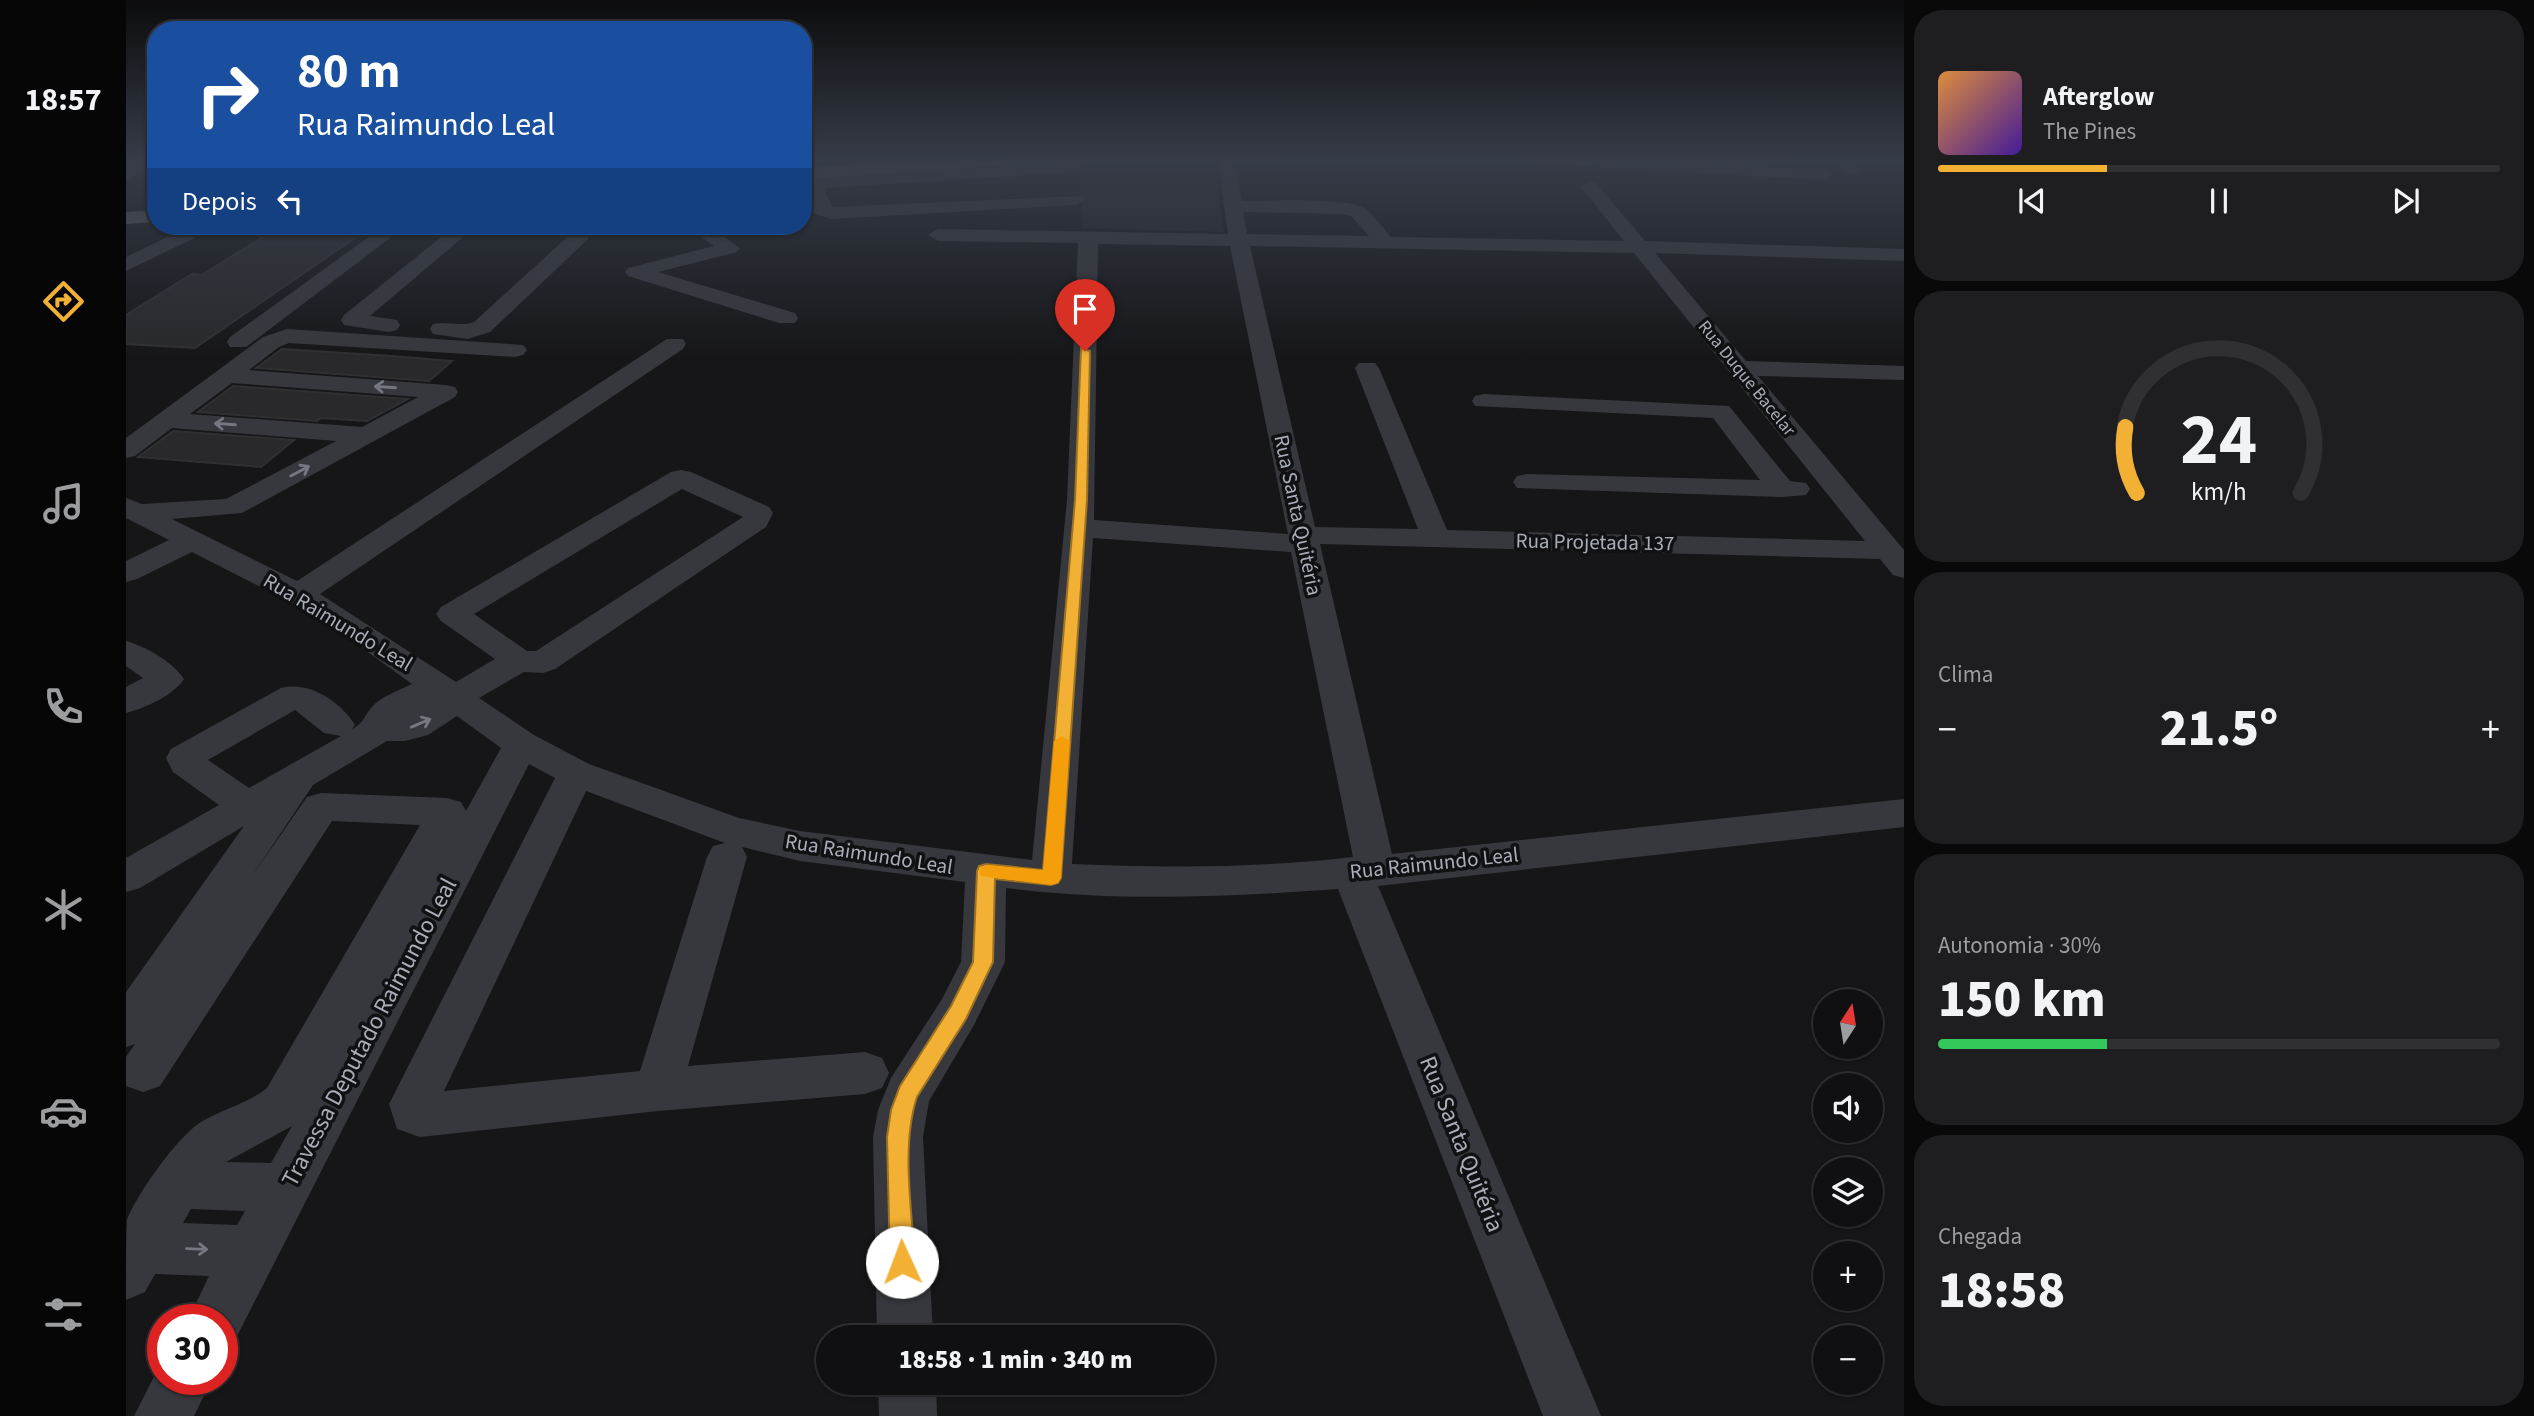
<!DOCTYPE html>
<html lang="pt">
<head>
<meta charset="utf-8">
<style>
  :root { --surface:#101012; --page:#1e1e20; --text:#f1f3f6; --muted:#9c9d9f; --line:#303032; --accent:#f2b134 }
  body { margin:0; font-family:"Source Sans 3",sans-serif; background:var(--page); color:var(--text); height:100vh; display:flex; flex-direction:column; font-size:26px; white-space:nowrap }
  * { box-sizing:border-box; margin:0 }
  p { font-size:23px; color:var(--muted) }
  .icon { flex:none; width:38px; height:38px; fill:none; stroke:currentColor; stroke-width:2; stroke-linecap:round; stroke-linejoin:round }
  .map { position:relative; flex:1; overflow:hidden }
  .details { display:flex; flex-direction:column; gap:10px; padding:10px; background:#09090a; width:630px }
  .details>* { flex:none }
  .banner { position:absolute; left:21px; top:21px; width:665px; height:214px; border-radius:28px; box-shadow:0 2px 5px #0004,0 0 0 2px var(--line); background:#1a4fa0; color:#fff; overflow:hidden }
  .needle { width:46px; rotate:12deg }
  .tools { position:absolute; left:1687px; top:989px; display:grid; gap:14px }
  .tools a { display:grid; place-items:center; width:70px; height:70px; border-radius:50%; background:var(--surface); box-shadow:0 2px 5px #0004,0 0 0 2px var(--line); font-size:35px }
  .speed { position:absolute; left:21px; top:1304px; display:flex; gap:14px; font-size:35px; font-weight:700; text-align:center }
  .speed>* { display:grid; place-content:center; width:91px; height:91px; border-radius:50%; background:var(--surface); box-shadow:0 2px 5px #0004,0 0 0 2px var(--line); line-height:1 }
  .speed .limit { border:10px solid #d22; background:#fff; color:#111 }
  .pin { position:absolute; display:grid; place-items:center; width:60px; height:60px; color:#fff; margin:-72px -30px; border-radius:50% 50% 50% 0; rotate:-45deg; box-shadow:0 0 7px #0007 }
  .pin .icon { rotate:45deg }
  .me { position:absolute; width:77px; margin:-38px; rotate:358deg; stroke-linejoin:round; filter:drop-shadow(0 0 5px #0008) }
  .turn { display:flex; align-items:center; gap:24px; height:147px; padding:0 35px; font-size:32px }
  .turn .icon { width:91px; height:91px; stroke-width:2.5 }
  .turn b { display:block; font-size:49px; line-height:60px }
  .then { display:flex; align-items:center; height:66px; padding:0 35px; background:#0003; gap:14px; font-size:26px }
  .big { font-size:52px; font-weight:800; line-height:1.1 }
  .details .widget { flex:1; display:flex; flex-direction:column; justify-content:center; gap:10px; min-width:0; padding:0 24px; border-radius:28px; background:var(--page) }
  .details .dial { align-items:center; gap:0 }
  .dial svg { height:182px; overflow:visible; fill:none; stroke:var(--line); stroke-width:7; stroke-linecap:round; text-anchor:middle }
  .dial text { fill:var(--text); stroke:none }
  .song { display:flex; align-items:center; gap:21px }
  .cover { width:84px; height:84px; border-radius:10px; background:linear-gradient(135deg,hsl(30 70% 55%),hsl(260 70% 35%)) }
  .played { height:7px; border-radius:4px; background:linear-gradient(90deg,var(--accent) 30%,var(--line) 30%) }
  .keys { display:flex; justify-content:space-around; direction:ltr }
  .heat { display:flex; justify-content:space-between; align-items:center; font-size:38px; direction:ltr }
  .charge { height:10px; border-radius:5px; background:linear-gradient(90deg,#34c759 30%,var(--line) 0) }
  .trip { position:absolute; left:690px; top:1325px; width:399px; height:70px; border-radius:35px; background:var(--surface); box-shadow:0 2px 5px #0004,0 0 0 2px var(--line); font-weight:800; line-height:70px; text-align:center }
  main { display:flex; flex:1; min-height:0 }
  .dock { display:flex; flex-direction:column; width:126px; justify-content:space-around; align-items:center; background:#060607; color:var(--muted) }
  .dock .icon { width:49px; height:49px }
  .dock .current { color:var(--accent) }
  .dock b { font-size:32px; color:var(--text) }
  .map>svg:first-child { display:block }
  .built { fill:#222225 }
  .building { fill:#29292c; stroke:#303034; stroke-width:2 }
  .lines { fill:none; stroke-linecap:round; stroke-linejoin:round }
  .minor { fill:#37383d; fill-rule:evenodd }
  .major { fill:#53555c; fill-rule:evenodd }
  .oneway { stroke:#757881 }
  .route { fill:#f2b134; stroke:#9d7322; stroke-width:2 }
  .slow { fill:#f59e0b }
  .labels { text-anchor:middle; stroke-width:7; stroke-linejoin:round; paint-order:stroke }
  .far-street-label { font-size:18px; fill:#a8adb8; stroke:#111113 }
  .street-label { font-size:21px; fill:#a8adb8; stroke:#111113 }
  .near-street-label { font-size:24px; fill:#a8adb8; stroke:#111113 }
</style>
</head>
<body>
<main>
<nav class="dock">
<b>18:57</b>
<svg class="icon current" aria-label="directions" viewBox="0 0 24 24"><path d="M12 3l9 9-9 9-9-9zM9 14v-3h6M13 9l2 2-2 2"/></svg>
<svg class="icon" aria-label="music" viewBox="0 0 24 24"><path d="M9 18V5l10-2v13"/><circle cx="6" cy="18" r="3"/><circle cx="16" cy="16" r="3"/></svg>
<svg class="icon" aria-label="phone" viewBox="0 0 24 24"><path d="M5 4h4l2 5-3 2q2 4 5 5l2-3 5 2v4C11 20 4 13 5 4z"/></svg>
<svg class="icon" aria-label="climate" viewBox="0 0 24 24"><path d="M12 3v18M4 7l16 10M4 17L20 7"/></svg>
<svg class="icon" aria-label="car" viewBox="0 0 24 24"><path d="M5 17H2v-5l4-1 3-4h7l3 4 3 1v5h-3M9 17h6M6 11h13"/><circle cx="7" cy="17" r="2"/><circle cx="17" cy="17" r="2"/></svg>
<svg class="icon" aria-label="filters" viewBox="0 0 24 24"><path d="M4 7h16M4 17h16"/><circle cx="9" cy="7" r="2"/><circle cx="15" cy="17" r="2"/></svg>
</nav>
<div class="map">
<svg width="1778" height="1416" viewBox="0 0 1778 1416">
  <rect width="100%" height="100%" fill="#161618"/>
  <!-- built -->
  <path class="built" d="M972,159H1087L1098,232L957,228L953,160Z"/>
  <!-- building -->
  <path class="building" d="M146,231L233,235L69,348L0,344V315L66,274L76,275Z
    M156,349L266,356L326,361L303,381L130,368Z
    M107,386L282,399L241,421L195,418L191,421L72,412Z
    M47,431L168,440L135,467L12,457Z"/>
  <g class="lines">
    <!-- minor -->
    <path class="minor" d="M8,159H25L6,180L0,181V166Z
      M1092,159H1108L1116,201C1141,201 1219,197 1238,208C1248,215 1257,228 1265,237L1498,241L1455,187L1464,182L1470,183L1519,241L1778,249V261L1529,253L1620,361L1778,366V380L1632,376L1778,550V578L1767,575L1754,559L1194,544L1266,854L1778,799V827L1252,886L1475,1416H1417L1212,889C1101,897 991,902 880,888L879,962L848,1025L803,1101L797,1137L807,1337H751L747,1137L752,1110L765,1078L816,999L835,962L839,882L674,861L616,847L621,857L562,1066L739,1052L756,1058L763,1073L756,1088L739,1094L532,1111L294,1137L271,1129L263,1104L429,778L403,764L109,1340L96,1345V1320H62L83,1276L29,1274L19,1292L0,1300C0,1282 0,1234 1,1220C11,1194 52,1136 75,1122C97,1109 121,1104 141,1088L294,825L206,821L34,1086L17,1092L0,1086V1057L9,1044L0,1047V992L118,826L14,888L0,892V858L93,805L47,772L40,758L45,749L155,688C183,681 214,701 229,725L226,729C238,723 237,718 245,708C255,696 272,691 286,684L225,640L162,601L66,552L11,579L0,582V561L43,540L0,518V498L16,504L100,499L210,441L46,428L9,456L0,458V438L137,337L161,329L397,345L401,350L397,355L389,357L163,343L153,347L123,370L320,385L329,387L332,392L329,397L116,513L46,519L171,581L541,339H557L560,344L557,349L194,594L330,682L369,659L315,621L310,614L315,607L545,472L555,470L565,472L643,507L647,513L640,527L429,669L417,673L398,672L353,698L408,735L463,764L613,818L674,831L906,860L941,500L952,243L812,241L802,235L812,229L1102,234ZM1117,212L1214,214L1225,216L1243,236L1121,234ZM972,244L1104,246L1162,534L968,520ZM1124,246L1508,253L1739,541L1321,530L1253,368L1249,363H1233L1229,368L1292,529L1189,527ZM106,383L292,397L236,427L64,414ZM556,489L617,517L410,651H401L348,614ZM967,538L1165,552L1227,857C1135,868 1039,868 946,864ZM169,710L198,733L215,736L123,788L82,760ZM331,716L375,748L340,811L335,802L321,798L195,793L181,797L126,876L187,785L261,741H279L302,735ZM460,791L599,843L587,846L581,857L514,1071L318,1091ZM166,1126L145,1163L100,1162ZM65,1209L119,1211L111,1225L57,1223Z
      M1369,159H1478L1698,170L1707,175L1698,180L1438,165L1377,164Z
      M1704,159H1722L1736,170L1733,174H1721Z
      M946,163L955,168L952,172L698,188L706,207L956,196L959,200L950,205L705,219L689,214L677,185V169L690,168L694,177Z
      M64,226L86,227L83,231L0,271V257Z
      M258,226H280L120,347H104L101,342L104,337Z
      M329,226H350L244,316L271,320L274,325L271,330L263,332L218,325L215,320L218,315Z
      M560,226H583L614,248L611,252L532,272L669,313L672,318L669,323H653L502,276L499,272L502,268L588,246Z
      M455,229L462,231L465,235L462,239L364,332L342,339L307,334L304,329L307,324C321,321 335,327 348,322L448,231Z
      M1358,394L1603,406L1664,481L1680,483L1684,489L1680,495L1656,497L1391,488L1387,482L1391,476L1401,474L1634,480L1587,418L1349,406L1346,401L1349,396Z
      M0,641C19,646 47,662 58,679C47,696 19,708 0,713V687L17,678L0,666Z
      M37,1359V1379H86L68,1416H8Z
      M752,1382H810L811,1416H753Z"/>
    <!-- major -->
    <path class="major" d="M808,159H894L885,165L677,179V167Z
      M30,210V222L0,224V212Z"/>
  </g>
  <!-- one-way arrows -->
  <defs><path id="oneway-shaft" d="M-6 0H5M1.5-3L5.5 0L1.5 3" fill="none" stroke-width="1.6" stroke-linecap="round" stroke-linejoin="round" transform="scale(1.75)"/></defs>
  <g class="oneway">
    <use href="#oneway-shaft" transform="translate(259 387) rotate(-176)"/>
    <use href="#oneway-shaft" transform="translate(99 424) rotate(-176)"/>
    <use href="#oneway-shaft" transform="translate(174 471) rotate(-28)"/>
    <use href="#oneway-shaft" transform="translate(295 723) rotate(-23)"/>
    <use href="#oneway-shaft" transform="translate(71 1249) rotate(2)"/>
  </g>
  <!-- sky -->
  <linearGradient id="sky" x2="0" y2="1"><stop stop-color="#0c0c0d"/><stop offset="0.45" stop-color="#363c48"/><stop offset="1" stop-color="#363c48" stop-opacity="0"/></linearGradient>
  <rect width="1778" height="357" fill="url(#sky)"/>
  <!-- route -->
  <path class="route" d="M955,348L964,351L961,500L935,878L932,883L925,885L869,879L867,962L840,1019L791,1097C775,1145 786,1211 789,1262L785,1271L776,1274L768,1271L764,1262L761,1137L765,1110L774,1086L825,1006L847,962L851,871L853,866L860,864L917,870L949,500Z"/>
  <!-- slow -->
  <path class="slow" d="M936,736L944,741L935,878L932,883L925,885L855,876L853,872L855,867L862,865L917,870L928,741Z"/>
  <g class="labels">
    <!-- far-street labels -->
    <g class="far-street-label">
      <text transform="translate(1621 378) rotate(51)" y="6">Rua Duque Bacelar</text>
    </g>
    <!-- street labels -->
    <g class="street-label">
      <text transform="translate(1172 515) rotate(78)" y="7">Rua Santa Quitéria</text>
      <text transform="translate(1469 542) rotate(1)" y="7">Rua Projetada 137</text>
      <text transform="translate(212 622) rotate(31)" y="7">Rua Raimundo Leal</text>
      <text transform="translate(743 854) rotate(9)" y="7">Rua Raimundo Leal</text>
      <text transform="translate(1308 863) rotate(-6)" y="7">Rua Raimundo Leal</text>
    </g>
    <!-- near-street labels -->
    <g class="near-street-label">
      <text transform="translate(243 1032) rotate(-62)" y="8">Travessa Deputado Raimundo Leal</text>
      <text transform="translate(1336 1144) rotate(68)" y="8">Rua Santa Quitéria</text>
    </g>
  </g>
</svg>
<div class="tools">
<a><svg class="needle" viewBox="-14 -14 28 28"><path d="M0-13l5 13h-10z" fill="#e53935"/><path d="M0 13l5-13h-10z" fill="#9c9d9f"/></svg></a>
<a><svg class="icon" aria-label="sound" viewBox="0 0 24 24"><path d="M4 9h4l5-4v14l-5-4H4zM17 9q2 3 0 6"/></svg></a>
<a><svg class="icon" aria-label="layers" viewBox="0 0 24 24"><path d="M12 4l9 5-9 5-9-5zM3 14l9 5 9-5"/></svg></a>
<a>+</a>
<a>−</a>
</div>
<div class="speed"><div class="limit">30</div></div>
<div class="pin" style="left:959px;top:351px;background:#d93025"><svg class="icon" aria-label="arrive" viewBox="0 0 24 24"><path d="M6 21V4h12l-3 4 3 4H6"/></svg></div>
<svg class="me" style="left:776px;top:1262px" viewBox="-20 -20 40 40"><circle r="19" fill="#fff"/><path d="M0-13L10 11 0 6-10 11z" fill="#f2b134"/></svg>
<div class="trip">18:58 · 1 min · 340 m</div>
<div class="banner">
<div class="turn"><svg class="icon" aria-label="right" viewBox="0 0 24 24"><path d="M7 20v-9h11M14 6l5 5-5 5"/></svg><div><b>80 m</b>Rua Raimundo Leal</div></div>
<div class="then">Depois<svg class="icon" aria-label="left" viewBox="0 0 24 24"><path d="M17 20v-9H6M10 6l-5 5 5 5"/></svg></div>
</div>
</div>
<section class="details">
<div class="widget">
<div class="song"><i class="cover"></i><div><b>Afterglow</b><p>The Pines</p></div></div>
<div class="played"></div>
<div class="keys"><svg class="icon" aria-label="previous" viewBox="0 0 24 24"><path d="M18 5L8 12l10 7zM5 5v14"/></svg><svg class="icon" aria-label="pause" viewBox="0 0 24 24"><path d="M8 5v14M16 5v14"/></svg><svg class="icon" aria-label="next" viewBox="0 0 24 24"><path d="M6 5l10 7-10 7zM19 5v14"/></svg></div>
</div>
<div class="widget dial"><svg viewBox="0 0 100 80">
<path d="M14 69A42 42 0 1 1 86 69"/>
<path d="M14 69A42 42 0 0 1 9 40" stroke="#f2b134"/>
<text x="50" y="56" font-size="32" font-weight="700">24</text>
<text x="50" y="72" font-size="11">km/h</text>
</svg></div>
<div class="widget"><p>Clima</p>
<div class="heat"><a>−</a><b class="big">21.5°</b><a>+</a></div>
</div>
<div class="widget"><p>Autonomia · 30%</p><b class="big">150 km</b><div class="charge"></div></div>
<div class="widget"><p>Chegada</p><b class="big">18:58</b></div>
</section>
</main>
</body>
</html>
